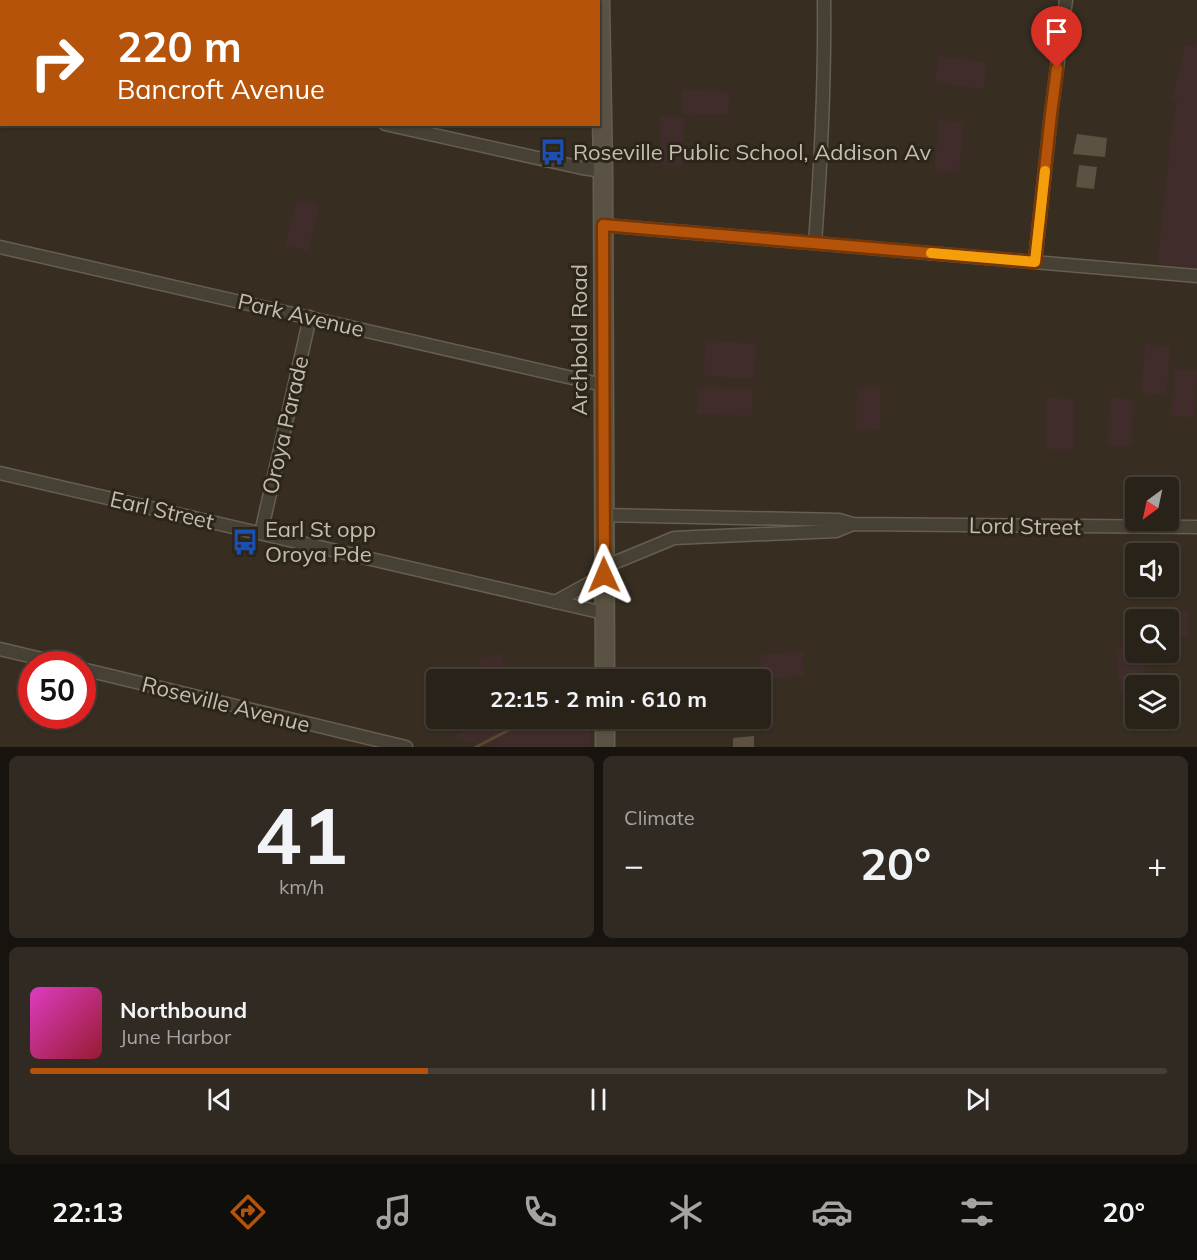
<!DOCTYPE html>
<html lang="en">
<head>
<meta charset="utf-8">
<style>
  :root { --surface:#292219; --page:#312a22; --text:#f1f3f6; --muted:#a5a4a2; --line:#453f38; --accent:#b45309 }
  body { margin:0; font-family:Mulish,sans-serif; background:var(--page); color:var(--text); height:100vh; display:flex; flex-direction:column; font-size:22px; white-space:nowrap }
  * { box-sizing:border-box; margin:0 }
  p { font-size:20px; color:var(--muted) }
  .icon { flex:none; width:33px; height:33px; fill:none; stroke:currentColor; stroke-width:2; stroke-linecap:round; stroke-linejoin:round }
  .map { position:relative; height:747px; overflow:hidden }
  .panel { display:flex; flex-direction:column; gap:9px; padding:9px; background:#17130e; flex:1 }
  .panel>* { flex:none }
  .hud { position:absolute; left:0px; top:0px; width:600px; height:126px; box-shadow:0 2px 4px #0004,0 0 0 2px var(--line); background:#b45309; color:#fff; overflow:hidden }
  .needle { width:39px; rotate:213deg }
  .fabs { position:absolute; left:1125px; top:477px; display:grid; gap:12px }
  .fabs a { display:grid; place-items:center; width:54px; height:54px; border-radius:6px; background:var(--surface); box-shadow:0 2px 4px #0004,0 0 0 2px var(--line); font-size:30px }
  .speed { position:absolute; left:18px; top:651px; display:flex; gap:12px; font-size:30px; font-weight:700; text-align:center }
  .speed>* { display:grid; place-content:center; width:78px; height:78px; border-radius:50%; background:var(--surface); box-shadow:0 2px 4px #0004,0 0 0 2px var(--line); line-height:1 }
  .speed .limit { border:9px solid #d22; background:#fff; color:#111 }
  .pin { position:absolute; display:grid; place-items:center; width:51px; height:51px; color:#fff; margin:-62px -26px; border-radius:50% 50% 50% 0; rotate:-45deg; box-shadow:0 0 6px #0007 }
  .pin .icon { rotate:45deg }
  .me { position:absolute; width:66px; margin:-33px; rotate:359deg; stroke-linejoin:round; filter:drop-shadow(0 0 4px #0008) }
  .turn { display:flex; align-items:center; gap:21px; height:126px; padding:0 18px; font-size:27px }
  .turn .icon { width:78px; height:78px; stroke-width:2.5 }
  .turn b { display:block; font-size:42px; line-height:51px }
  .big { font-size:45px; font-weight:700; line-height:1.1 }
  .panel .widget { flex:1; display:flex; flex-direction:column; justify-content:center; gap:9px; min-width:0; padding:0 21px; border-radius:9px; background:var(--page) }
  .panel .dial { align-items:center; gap:0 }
  .dial b { font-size:78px; line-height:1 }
  .song { display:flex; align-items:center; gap:18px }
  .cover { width:72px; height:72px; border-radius:9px; background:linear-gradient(135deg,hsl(310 70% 55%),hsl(350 70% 35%)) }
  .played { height:6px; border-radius:3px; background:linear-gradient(90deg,var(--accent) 35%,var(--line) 35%) }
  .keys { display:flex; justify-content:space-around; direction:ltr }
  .heat { display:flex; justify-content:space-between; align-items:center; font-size:33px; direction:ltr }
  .panel .tiles { flex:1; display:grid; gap:9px; grid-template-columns:1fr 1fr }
  .widget:last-child { grid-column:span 2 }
  .trip { position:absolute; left:426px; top:669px; width:345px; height:60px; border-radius:6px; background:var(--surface); box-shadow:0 2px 4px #0004,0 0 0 2px var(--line); font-weight:700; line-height:60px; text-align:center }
  .tabs { display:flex; height:96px; justify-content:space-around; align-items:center; background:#100e0a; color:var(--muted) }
  .tabs .icon { width:42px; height:42px }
  .tabs .on { color:var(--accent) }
  .tabs b { font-size:27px; color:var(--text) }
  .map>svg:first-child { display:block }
  .green { fill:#412c2c }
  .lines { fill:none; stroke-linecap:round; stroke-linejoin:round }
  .stream { stroke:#584830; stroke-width:3 }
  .building { fill:#5c5242 }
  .minor-casing { stroke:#655e51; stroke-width:15 }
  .secondary-casing { stroke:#655e51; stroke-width:21 }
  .minor { stroke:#474034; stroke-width:12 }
  .secondary { stroke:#5a5242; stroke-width:18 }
  .route-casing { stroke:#753606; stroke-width:15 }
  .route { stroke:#b45309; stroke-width:10 }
  .slow { stroke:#f59e0b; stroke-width:10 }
  .labels { text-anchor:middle; stroke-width:6; stroke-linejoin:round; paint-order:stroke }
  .poi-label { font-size:22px; fill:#c4bdae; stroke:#2c251a; text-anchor:start }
  .street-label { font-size:22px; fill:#c4bdae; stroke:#2c251a }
</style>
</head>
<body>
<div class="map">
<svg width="1197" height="747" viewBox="0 0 1197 747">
  <rect width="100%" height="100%" fill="#372e21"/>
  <!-- green -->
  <path class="green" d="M1196,43L1197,44V269L1157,264L1173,118L1177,103L1171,101L1185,45L1194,47Z
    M938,56L987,62L984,89L935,83Z
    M682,89L730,92L728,115L681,113Z
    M661,115L685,117L682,166L658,164Z
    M939,120L964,122L959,173L934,171Z
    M296,200L319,205L308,251L285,245Z
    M705,340L757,344L754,379L704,376Z
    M1145,344L1170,346L1167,395L1141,393Z
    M1174,369L1197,371L1195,418L1171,416Z
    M697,387L753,388L752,416L697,414Z
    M857,387H881L880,430L856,429Z
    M1045,398L1073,399V449H1045Z
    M1109,398L1133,399L1132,446H1108Z
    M1141,612H1188V637H1169L1168,620L1141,619Z
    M1135,646L1136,652L1143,653L1146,685L1136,686L1135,692L1120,694L1116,648Z
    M803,652L804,676L761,679L760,655Z
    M500,653L511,679H485L477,662Z
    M482,719H590V747H490L452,738Z"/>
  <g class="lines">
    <!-- stream -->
    <path class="stream" d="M476,747L532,718"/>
  </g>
  <!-- building -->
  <path class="building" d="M1077,134L1107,138L1105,157L1073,154Z
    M1079,165L1097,167L1094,189L1076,187Z
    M754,736V747H733V738Z"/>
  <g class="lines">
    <!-- minor casing -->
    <g class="minor-casing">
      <path id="minor" d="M0,37L2,38
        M385,124L582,168L603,171
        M602,225L1197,276
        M815,243C821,162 825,81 824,0
        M0,247L603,385
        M1035,262L1051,114L1066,0
        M0,473L604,613
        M603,515L839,520L853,524L1197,527
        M261,533L310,317
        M604,567L674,538L836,531L853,524
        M555,602L604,575
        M0,649L63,664
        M82,669L406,747"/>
    </g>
    <!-- secondary casing -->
    <g class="secondary-casing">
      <path id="secondary" d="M600,0L603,171L605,680
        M605,718V747"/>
    </g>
    <!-- minor -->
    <use href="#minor" class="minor"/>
    <!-- secondary -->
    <use href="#secondary" class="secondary"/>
  </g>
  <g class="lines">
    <!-- route casing -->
    <g class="route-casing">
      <path id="route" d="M604,575L603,225L1035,262L1051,114L1057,68"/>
    </g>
    <!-- route -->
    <use href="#route" class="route"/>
    <!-- slow -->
    <path class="slow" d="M931,253L1035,262L1045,171"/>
  </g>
  <!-- icons -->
  <defs>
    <g id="bus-bare" transform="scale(2.07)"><path d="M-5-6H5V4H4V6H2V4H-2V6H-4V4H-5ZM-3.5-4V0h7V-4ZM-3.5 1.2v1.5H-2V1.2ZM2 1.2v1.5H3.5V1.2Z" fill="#1a4fb4" stroke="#2c251a" stroke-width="2.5" paint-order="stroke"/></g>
  </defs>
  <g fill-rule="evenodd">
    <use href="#bus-bare" x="553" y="152"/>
    <use href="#bus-bare" x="245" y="542"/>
  </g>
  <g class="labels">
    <!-- poi labels -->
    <g class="poi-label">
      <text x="573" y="160">Roseville Public School, Addison Av</text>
      <text x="265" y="537">Earl St opp<tspan x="265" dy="25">Oroya Pde</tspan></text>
    </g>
    <!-- street labels -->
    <g class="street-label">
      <text transform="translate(301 315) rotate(13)" y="8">Park Avenue</text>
      <text transform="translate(579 340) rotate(-90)" y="8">Archbold Road</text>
      <text transform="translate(285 425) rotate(-77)" y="8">Oroya Parade</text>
      <text transform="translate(162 510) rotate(13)" y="8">Earl Street</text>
      <text transform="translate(1025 526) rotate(1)" y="8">Lord Street</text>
      <text transform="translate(226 704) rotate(14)" y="8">Roseville Avenue</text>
    </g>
  </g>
</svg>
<div class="fabs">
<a><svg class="needle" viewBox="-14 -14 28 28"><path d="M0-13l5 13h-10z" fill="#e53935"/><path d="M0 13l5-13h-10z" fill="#a5a4a2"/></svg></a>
<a><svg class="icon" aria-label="sound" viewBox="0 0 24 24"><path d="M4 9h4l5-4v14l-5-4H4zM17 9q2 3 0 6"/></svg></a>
<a><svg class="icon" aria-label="search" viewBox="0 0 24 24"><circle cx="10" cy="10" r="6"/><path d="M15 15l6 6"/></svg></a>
<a><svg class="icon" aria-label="layers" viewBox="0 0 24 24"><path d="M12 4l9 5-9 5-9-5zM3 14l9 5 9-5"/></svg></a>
</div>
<div class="speed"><div class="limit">50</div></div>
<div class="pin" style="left:1057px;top:68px;background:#d93025"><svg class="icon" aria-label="arrive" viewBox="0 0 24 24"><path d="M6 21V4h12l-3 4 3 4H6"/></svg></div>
<svg class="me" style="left:604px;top:575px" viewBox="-20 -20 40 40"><path d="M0-17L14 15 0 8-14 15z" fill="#b45309" stroke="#fff" stroke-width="4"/></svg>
<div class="trip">22:15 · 2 min · 610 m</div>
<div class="hud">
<div class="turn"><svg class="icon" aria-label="right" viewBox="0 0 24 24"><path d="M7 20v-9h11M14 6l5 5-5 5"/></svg><div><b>220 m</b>Bancroft Avenue</div></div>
</div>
</div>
<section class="panel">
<div class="tiles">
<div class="widget dial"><b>41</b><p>km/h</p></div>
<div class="widget"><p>Climate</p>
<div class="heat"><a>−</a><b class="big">20°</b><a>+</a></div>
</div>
<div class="widget">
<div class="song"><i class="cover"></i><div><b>Northbound</b><p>June Harbor</p></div></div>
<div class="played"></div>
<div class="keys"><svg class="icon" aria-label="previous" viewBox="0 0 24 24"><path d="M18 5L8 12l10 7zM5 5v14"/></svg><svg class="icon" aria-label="pause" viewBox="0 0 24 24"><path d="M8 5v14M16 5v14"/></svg><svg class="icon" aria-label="next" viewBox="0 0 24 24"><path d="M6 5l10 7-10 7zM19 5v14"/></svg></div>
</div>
</div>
</section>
<nav class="tabs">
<b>22:13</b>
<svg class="icon on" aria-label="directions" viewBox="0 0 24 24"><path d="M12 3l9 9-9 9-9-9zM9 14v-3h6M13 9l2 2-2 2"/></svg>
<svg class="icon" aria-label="music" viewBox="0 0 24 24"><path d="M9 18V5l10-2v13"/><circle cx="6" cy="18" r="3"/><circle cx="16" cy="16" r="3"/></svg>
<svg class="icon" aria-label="phone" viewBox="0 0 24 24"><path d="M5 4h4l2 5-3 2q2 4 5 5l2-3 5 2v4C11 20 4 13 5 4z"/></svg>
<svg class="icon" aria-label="climate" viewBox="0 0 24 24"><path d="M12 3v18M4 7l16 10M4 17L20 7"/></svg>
<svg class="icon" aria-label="car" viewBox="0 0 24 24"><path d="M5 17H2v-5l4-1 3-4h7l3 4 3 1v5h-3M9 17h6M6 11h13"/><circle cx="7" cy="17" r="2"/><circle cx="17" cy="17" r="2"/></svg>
<svg class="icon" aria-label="filters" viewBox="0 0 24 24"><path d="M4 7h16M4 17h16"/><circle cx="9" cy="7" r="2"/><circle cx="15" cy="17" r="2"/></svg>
<b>20°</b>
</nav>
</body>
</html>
